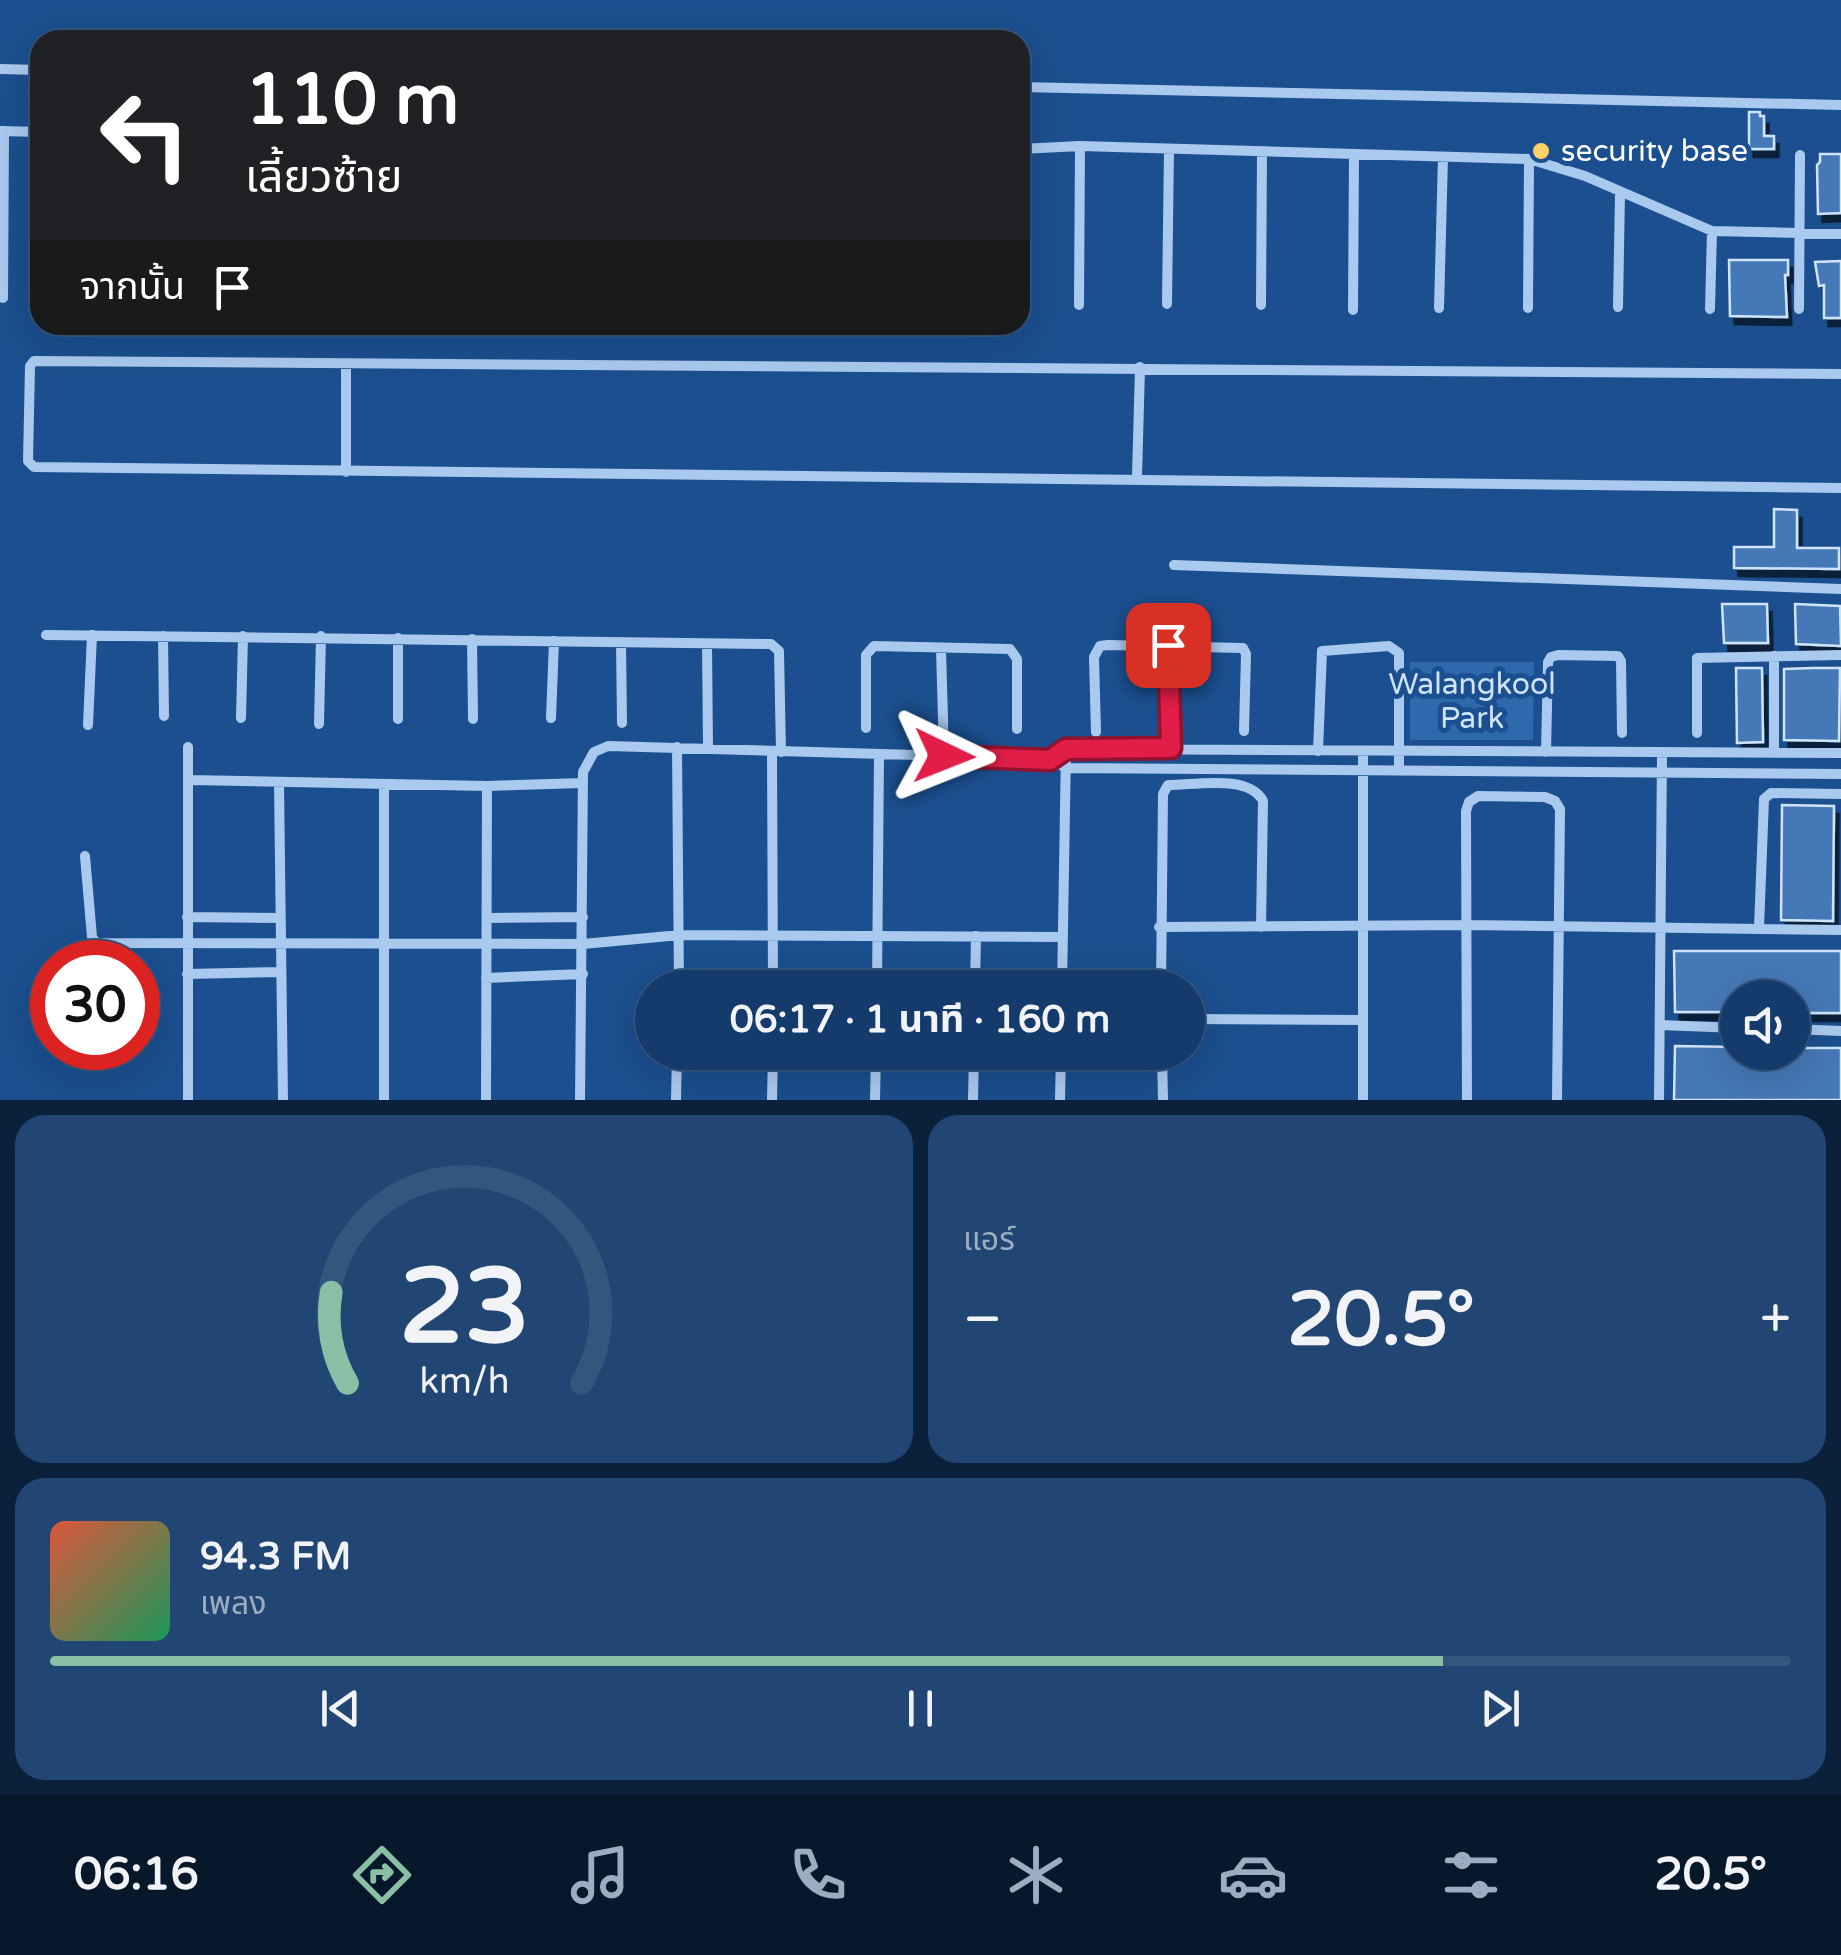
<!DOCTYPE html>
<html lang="th">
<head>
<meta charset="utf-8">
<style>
  :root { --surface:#143b6b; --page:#214673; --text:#f1f3f6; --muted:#9dadc1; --line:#33557e; --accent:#8abfa5 }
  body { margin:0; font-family:"Varela Round","Noto Sans Thai",sans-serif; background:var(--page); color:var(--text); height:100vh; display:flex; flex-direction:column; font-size:38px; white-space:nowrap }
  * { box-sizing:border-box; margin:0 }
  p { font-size:32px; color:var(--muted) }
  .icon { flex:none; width:55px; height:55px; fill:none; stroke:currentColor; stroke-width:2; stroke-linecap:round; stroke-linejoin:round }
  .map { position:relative; height:1100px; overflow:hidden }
  .drawer { display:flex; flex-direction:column; gap:15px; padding:15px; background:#0b203b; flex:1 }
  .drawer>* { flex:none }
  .hud { position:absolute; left:30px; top:30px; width:1000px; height:305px; border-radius:30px; box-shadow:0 10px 40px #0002,0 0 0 2px var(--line); background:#202124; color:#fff; overflow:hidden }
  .buttons { position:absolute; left:1720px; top:980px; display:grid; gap:20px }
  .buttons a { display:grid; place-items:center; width:90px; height:90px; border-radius:50%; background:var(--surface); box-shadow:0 10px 40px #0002,0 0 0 2px var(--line); font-size:50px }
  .speed { position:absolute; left:30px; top:940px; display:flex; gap:20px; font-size:50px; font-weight:700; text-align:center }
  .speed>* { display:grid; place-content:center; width:130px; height:130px; border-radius:50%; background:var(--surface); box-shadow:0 10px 40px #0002,0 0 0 2px var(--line); line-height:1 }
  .speed .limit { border:15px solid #d22; background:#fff; color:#111 }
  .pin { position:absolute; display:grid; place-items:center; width:85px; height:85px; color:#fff; margin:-42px; border-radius:20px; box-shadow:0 5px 15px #0006 }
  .me { position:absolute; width:110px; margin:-55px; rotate:92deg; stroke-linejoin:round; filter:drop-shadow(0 0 8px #0008) }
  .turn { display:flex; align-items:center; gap:35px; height:210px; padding:0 50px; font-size:45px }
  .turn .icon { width:130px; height:130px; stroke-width:2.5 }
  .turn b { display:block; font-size:70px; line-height:85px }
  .then { display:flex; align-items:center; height:95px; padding:0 50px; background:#0003; gap:20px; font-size:38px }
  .big { font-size:75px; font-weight:700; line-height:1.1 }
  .drawer .tile { flex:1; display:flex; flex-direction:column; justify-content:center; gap:15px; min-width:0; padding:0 35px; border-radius:30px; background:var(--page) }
  .drawer .dial { align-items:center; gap:0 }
  .dial svg { height:260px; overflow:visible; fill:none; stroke:var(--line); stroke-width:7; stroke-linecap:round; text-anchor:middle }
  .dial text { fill:var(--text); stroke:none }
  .song { display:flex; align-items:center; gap:30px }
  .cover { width:120px; height:120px; border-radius:15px; background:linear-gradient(135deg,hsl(10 70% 55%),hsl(150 70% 35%)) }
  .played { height:10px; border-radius:5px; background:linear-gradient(90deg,var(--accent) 80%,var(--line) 80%) }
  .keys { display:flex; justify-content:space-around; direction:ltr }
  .heat { display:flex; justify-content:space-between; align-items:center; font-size:55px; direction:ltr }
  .drawer .tiles { flex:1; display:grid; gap:15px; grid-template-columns:1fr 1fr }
  .tile:last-child { grid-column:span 2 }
  .trip { position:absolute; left:635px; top:970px; width:570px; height:100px; border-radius:50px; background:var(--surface); box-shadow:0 10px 40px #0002,0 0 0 2px var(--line); font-weight:700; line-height:100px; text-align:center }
  .menu { display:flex; height:160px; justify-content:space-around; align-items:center; background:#08182b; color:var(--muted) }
  .menu .icon { width:70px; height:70px }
  .menu .selected { color:var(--accent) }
  .menu b { font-size:45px; color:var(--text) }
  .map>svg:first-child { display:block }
  .green { fill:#2e69ad }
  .building { fill:#4478b7; stroke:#cfe3fa; stroke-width:2.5; filter:url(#shadow) }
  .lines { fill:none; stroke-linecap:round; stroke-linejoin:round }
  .minor { stroke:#a9c9ee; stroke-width:10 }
  .route-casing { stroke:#92132f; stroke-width:25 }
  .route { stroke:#e11d48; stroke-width:18 }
  .poi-dot { fill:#ffd166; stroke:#1b4f8f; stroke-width:4 }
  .labels { text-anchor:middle; stroke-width:10; stroke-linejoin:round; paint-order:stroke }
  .poi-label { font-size:30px; fill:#fff; stroke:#1b4f8f; text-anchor:start }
  .park-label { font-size:30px; fill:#cfe3fa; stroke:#1b4f8f }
</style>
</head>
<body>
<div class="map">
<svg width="1841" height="1100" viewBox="0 0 1841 1100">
  <defs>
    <filter id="shadow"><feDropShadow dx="4.5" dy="8" stdDeviation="0" flood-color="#0009"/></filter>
  </defs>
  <rect width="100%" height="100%" fill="#1b4f8f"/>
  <!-- green -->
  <path class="green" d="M1410,662H1534L1533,740H1410Z"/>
  <!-- building -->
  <path class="building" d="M1749,112H1760V116H1764V136H1774V149H1749Z
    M1820,154H1841V213L1818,214L1817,165L1820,162Z
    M1729,260H1788V275H1785L1787,317L1730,316Z
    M1841,261V318H1824V285L1819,286L1815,262Z
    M1774,509L1797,510V548H1839V569L1734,568V547H1774Z
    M1722,604H1767L1768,643H1724Z
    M1795,604L1840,606L1841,646L1796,644Z
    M1736,668H1762L1763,742L1737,743Z
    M1813,668H1840L1839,741L1784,740V669Z
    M1782,805L1834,806L1833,921L1781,920Z
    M1674,951H1841V1013H1792V998H1738V1012H1675Z
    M1675,1046L1738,1047V1052H1792V1048H1841V1100H1674Z"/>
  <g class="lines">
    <!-- minor -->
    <path class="minor" d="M0,69L40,70
      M1020,87L1841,105
      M1,131L40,132
      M1020,149L1080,146L1529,159L1585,176L1712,231L1841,234
      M3,298L4,131
      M1167,304L1169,149
      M1079,305L1080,146
      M1261,305L1262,152
      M1618,307L1620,193
      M1439,308L1443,157
      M1528,308L1529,159
      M1710,309L1712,231
      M1799,309L1800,155
      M1353,310L1354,154
      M1841,374L34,361L30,366L28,461L34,467L1841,488
      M346,472V365
      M1137,477L1140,367
      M1174,565L1841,589
      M46,635L771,644L779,651L781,752
      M163,636L164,716
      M472,639L473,719
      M621,642L622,723
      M707,644L708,748
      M1169,645L1171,748
      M941,648L944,756
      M241,718L243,636
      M551,718L554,641
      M398,719V638
      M319,724L321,636
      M88,725L92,635
      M866,728V655L874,646L1010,649L1017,659V729
      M1096,732L1094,657L1100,646L1108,645L1243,648L1246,654L1244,731
      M1697,733V658L1841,655
      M188,747V1100
      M677,747L679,988
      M772,751L773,988
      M1318,751L1322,651L1389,646L1399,653V769
      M1363,751V1100
      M1774,751V656
      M1546,752L1548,662L1551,657L1558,655L1618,656L1621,661L1622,733
      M1050,759L1066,749L1841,753
      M188,780L487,786L583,783
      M279,783L283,1100
      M85,856L92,937L96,943L583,944L680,935L1063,937
      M187,917L280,918
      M487,918L583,917
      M1159,927L1468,925L1841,930
      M1759,928L1764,799L1771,793L1841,794
      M187,974L280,972
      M486,978L583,974
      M877,988L879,755
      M975,988L976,936
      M1062,988L1066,749
      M1161,988L1163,794L1168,785C1195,785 1249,774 1263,801L1261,927
      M1188,1019L1363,1020
      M1660,1025L1738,1028
      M1792,1029L1841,1031
      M1162,1052L1163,1100
      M384,1100V785
      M486,1100L487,786
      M580,1100L583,772L594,752L608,746L1050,759L1066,768L1841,774
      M676,1100L677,1052
      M772,1100L773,1052
      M875,1100L876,1052
      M973,1100L974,1052
      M1060,1100L1061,1052
      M1467,1100L1466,811L1469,802L1478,796L1545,797L1555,801L1560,809L1557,1100
      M1659,1100L1662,752"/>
  </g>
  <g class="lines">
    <!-- route casing -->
    <g class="route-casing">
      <path id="route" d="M944,756L1050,760L1066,749L1171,748L1168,645"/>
    </g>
    <!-- route -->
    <use href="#route" class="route"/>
  </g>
  <!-- markers -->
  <circle class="poi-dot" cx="1541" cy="151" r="10"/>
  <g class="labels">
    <!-- poi labels -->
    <g class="poi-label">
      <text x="1561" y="161">security base</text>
    </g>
    <!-- park labels -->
    <g class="park-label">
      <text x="1472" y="694">Walangkool<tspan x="1472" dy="34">Park</tspan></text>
    </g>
  </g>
</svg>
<div class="buttons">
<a><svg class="icon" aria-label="sound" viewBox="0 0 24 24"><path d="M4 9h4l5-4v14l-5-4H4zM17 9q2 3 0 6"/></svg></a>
</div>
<div class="speed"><div class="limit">30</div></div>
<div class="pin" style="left:1168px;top:645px;background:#d93025"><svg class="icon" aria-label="arrive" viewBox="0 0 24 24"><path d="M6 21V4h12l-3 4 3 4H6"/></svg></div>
<svg class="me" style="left:944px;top:756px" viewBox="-20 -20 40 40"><path d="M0-17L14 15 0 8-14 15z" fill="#e11d48" stroke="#fff" stroke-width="4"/></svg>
<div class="trip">06:17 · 1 นาที · 160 m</div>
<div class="hud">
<div class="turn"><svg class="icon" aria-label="left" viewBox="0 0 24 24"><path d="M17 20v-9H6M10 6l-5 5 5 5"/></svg><div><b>110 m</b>เลี้ยวซ้าย</div></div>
<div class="then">จากนั้น<svg class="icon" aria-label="arrive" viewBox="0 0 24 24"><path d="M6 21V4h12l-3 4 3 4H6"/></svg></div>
</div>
</div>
<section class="drawer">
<div class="tiles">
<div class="tile dial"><svg viewBox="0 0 100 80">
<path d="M14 69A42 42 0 1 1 86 69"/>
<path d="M14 69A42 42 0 0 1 9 41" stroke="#8abfa5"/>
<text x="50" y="56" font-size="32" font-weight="700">23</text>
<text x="50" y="72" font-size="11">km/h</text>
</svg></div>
<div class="tile"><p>แอร์</p>
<div class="heat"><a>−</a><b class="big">20.5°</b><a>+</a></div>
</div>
<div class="tile">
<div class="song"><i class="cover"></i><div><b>94.3 FM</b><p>เพลง</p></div></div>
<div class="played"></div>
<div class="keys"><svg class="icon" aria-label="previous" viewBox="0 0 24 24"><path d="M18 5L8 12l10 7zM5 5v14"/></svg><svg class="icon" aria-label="pause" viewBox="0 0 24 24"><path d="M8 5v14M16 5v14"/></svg><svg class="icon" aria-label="next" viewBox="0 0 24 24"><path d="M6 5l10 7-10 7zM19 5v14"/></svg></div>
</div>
</div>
</section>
<nav class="menu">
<b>06:16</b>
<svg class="icon selected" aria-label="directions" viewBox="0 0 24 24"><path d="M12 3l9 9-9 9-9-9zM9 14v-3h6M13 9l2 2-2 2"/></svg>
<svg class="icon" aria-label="music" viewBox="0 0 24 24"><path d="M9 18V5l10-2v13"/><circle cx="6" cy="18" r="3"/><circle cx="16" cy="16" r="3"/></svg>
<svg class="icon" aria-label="phone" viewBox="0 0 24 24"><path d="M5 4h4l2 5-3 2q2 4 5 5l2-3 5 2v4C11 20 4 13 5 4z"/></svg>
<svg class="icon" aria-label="climate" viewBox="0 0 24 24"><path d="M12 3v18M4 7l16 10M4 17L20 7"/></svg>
<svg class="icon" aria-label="car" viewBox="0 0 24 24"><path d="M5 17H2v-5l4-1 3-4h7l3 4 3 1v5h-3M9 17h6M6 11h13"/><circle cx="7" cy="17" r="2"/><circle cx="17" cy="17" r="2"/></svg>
<svg class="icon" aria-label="filters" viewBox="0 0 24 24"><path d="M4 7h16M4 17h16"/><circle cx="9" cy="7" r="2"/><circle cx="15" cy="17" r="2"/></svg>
<b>20.5°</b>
</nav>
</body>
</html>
